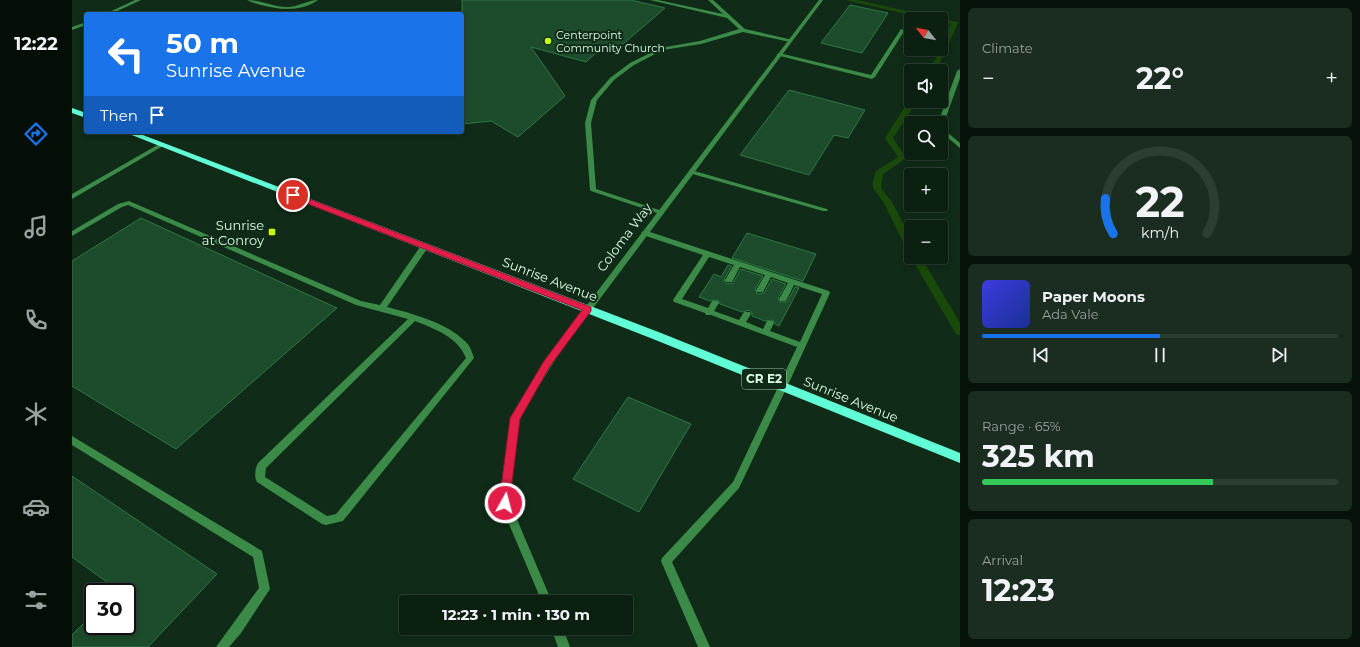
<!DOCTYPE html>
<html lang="en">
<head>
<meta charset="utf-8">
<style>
  :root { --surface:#0c2012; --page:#1a2d20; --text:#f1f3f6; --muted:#9aa39f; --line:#2c3e32; --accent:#1a73e8 }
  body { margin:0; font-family:Montserrat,sans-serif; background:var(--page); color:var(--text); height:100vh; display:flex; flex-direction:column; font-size:15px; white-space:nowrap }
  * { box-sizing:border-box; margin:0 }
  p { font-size:13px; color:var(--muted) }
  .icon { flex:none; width:22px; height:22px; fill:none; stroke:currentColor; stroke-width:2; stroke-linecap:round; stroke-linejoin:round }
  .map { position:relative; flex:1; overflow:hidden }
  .sheet { display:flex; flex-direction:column; gap:8px; padding:8px; background:#07120a; width:400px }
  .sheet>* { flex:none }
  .guide { position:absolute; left:12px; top:12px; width:380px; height:122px; border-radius:4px; box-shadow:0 2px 6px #0003,0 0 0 1px var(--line); background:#1a73e8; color:#fff; overflow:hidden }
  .needle { width:26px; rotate:301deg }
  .fabs { position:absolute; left:832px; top:12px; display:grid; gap:8px }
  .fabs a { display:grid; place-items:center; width:44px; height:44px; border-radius:4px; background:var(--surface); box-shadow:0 2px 6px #0003,0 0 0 1px var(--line); font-size:20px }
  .speed { position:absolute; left:12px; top:583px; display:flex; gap:8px; font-size:20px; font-weight:700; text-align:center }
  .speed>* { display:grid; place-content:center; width:52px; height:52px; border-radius:50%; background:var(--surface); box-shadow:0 2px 6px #0003,0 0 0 1px var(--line); line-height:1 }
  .speed .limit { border:2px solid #111; border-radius:6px; background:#fff; color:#111 }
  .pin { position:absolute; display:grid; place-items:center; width:34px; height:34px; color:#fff; margin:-17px; border:2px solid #fff; border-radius:50%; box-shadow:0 1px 4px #0007 }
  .me { position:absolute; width:44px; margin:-22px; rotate:7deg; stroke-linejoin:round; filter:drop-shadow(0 0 3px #0008) }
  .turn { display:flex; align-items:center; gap:14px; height:84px; padding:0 16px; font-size:18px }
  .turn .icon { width:52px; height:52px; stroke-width:2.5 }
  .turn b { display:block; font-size:28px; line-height:34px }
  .then { display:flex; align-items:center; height:38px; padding:0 16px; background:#0003; gap:8px; font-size:15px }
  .big { font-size:30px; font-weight:700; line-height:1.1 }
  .sheet .tile { flex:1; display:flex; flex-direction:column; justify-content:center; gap:6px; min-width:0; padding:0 14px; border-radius:6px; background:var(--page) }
  .sheet .dial { align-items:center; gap:0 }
  .dial svg { height:104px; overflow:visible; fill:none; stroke:var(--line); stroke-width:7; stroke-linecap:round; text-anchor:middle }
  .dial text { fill:var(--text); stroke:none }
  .song { display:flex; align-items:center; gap:12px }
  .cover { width:48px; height:48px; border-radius:6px; background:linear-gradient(135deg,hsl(240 70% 55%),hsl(230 70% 35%)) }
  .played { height:4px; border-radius:2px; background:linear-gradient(90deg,var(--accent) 50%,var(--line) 50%) }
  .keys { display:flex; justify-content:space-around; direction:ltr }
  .heat { display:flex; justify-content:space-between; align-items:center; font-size:22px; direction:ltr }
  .charge { height:6px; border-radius:3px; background:linear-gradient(90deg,#34c759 65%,var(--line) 0) }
  .trip { position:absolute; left:327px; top:595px; width:234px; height:40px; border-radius:4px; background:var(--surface); box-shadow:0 2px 6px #0003,0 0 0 1px var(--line); font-weight:700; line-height:40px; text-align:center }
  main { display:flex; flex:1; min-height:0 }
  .tabs { display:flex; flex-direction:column; width:72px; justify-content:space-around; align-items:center; background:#050d07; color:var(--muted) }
  .tabs .icon { width:28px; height:28px }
  .tabs .selected { color:var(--accent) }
  .tabs b { font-size:18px; color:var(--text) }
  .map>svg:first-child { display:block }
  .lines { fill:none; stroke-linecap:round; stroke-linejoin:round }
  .stream { fill:#1a4a0a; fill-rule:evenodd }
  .building { fill:#1c4c2b; stroke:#2e7845 }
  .lane { fill:#3b8a47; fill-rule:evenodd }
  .street { fill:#3b8a47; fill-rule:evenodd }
  .primary { fill:#61ffd6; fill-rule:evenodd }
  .route { fill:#e11d48; stroke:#92132f }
  .poi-dot { fill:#c9ff06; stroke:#102b18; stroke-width:1.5 }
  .labels { text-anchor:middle; stroke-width:4; stroke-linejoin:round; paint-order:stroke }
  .far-poi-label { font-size:11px; fill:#daffe3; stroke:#102b18; text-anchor:start }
  .shield { fill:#102b18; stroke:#9dbfa6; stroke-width:1 }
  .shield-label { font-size:12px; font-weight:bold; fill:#daffe3 }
  .poi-label { font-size:13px; fill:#daffe3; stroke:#102b18; text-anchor:end }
  .street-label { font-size:13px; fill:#daffe3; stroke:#102b18 }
</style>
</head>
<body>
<main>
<nav class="tabs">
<b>12:22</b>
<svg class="icon selected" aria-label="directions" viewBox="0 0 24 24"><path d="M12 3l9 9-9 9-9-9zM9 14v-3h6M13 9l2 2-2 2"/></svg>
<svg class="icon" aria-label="music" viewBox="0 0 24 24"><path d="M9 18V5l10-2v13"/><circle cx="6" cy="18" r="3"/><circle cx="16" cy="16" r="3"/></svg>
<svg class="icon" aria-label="phone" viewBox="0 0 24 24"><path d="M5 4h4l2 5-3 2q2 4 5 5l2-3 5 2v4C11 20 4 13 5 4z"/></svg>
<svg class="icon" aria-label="climate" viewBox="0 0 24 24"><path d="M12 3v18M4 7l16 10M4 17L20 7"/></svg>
<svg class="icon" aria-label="car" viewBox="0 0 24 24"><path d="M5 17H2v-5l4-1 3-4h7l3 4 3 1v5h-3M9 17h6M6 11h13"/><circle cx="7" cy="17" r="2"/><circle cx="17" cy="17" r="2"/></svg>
<svg class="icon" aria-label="filters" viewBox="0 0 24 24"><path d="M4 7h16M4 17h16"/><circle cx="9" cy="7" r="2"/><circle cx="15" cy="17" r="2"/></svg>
</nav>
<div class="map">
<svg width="888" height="647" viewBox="0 0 888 647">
  <rect width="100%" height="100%" fill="#102b18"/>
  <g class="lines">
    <!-- stream -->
    <path class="stream" d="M774,0H785L885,22L886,23L864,71H858L879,24L869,22V19H856Z
      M838,99L839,101H845L821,138L834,158L811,174L809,188L820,202L839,239V251L834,248L812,203L801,188V181L804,171L826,157L813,138Z
      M839,257H849L888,323V335L884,334Z"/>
  </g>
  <!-- building -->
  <path class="building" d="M390,0H559L593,8L544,50L526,51L514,62L459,47L493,96L446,137L419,121L390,124Z
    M778,5L816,13L790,53L749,43Z
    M717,90L793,110L776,138L762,135L737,175L668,155Z
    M69,218L265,308L104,449L0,386V261Z
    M675,233L744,254L731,281L660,258Z
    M656,265L660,266L652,279L654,284L661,283L669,269L691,276L683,289L685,294L692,293L700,279L714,284L706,298L708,302H715L723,287L727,288L707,326L703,324L701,320L693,321L680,316V313L678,310L670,312L648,304L646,300L638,301L627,297L642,274L649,277Z
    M556,397L619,424L567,512L501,479Z
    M0,476L145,574L76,647H0V635L21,614V626H55V592H44L46,590L0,557Z"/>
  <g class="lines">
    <!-- lane -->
    <path class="lane" d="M578,0H586L651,14L636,0H641L673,29L721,40L718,42L671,32L629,44L591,50L562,65L542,80L525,100L519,123L524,189L590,211L591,212L590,213L588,214L519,191L518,190L513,123L519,100L538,78L558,63L588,48L628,41L667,29L655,18Z
      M829,29L833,30L803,77L800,79L704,55L707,53L799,75Z
      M888,69V78L872,123L869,125V123H866L885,71Z
      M869,127L888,143V148L869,132Z
      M619,170L755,209L756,210L755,211H751L617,173V171Z
      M57,201L289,301L308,305L350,244H356L357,246L315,307C341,314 374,322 394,342C398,346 400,352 402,358L271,521L254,525L250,524L185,482C182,477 183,468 186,463L336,319L284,305L56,205L50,207L0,236V231L46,204ZM343,321C363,329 386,337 394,358L264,514L255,516L193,477L194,468Z
      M571,231H575L757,291L758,293L715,387L667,488L600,562L638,647H626L589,561L590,558L661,482L725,347L639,315H634L633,313L602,302L601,300L631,255L571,235L569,233ZM637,257L662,265L653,280L654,282H660L668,267L693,275L684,290L685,292H691L699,277L716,283L707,299L708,301H714L722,285L750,294L728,342L698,331L702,323L701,321H695L691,329L674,322L679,314L678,312H672L667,320L642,311L647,303L646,301H640L636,308L610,299Z
      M0,436L190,551L198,589L169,633L157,647H144L187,588L181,557L0,445Z"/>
    <!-- street -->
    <path class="street" d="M63,0H69L39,14H33Z
      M175,0C189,0 201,7 215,7C226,7 236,0 246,0C229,12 208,10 189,5C184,4 179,2 175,0Z
      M747,0H751L486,355L447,418L438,503L480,602H470L428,503L439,418L480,351Z
      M14,22V25L0,30V27Z
      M89,143L91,144V146L0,199V194Z
      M479,628H491L498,647H486Z"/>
    <!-- primary -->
    <path class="primary" d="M0,108L14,113V118L0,113Z
      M52,132H63L589,333L888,453V463L581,339Z"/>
  </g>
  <!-- route -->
  <path class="route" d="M218,194H224L519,307V311L478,366L448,419L437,506L433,507L429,506L427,503L438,418L472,361L510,310L218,197Z"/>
  <!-- markers -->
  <g class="poi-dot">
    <circle cx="476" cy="41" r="4"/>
    <rect x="196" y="228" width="8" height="8" rx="2"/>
  </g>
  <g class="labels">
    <!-- far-poi labels -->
    <g class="far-poi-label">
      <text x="484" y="39">Centerpoint<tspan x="484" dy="13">Community Church</tspan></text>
    </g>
    <!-- shield labels -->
    <rect class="shield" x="670" y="369" width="44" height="20" rx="3"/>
    <g class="shield-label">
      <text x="692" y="383">CR E2</text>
    </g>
    <!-- poi labels -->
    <g class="poi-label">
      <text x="192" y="230">Sunrise<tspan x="192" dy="15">at Conroy</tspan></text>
    </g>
    <!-- street labels -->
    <g class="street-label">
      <text transform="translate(552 237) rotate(-53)" y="5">Coloma Way</text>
      <text transform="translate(478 279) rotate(21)" y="5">Sunrise Avenue</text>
      <text transform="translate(779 399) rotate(22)" y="5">Sunrise Avenue</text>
    </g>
  </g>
</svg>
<div class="fabs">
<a><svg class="needle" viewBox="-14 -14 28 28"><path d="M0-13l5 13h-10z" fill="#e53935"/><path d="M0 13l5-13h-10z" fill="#9aa39f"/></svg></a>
<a><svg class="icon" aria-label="sound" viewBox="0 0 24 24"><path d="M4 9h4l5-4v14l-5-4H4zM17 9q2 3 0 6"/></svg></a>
<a><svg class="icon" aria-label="search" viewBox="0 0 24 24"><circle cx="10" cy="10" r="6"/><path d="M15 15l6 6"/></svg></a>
<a>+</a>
<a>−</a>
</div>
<div class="speed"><div class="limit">30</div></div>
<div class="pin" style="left:221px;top:195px;background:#d93025"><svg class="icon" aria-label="arrive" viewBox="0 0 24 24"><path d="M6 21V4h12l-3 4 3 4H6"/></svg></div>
<svg class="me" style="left:433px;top:503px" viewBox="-20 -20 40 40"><circle r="17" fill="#e11d48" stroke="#fff" stroke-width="3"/><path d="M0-11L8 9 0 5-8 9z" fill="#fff"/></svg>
<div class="trip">12:23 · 1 min · 130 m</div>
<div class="guide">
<div class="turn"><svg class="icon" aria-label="left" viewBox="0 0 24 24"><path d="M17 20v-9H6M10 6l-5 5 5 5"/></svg><div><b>50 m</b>Sunrise Avenue</div></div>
<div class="then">Then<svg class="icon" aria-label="arrive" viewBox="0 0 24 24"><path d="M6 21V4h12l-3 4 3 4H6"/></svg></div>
</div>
</div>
<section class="sheet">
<div class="tile"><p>Climate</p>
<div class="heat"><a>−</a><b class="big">22°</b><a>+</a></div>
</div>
<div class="tile dial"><svg viewBox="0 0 100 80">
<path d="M14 69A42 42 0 1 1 86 69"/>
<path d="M14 69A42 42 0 0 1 8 42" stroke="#1a73e8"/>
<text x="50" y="56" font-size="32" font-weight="700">22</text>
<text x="50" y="72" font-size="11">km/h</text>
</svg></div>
<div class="tile">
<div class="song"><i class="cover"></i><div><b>Paper Moons</b><p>Ada Vale</p></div></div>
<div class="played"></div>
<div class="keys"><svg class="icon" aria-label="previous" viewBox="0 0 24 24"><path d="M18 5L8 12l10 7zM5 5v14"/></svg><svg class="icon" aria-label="pause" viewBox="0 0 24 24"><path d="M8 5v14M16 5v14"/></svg><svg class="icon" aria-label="next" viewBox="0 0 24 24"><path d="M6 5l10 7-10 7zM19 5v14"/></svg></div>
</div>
<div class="tile"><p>Range · 65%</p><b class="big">325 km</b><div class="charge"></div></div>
<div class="tile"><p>Arrival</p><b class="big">12:23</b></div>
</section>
</main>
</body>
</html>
